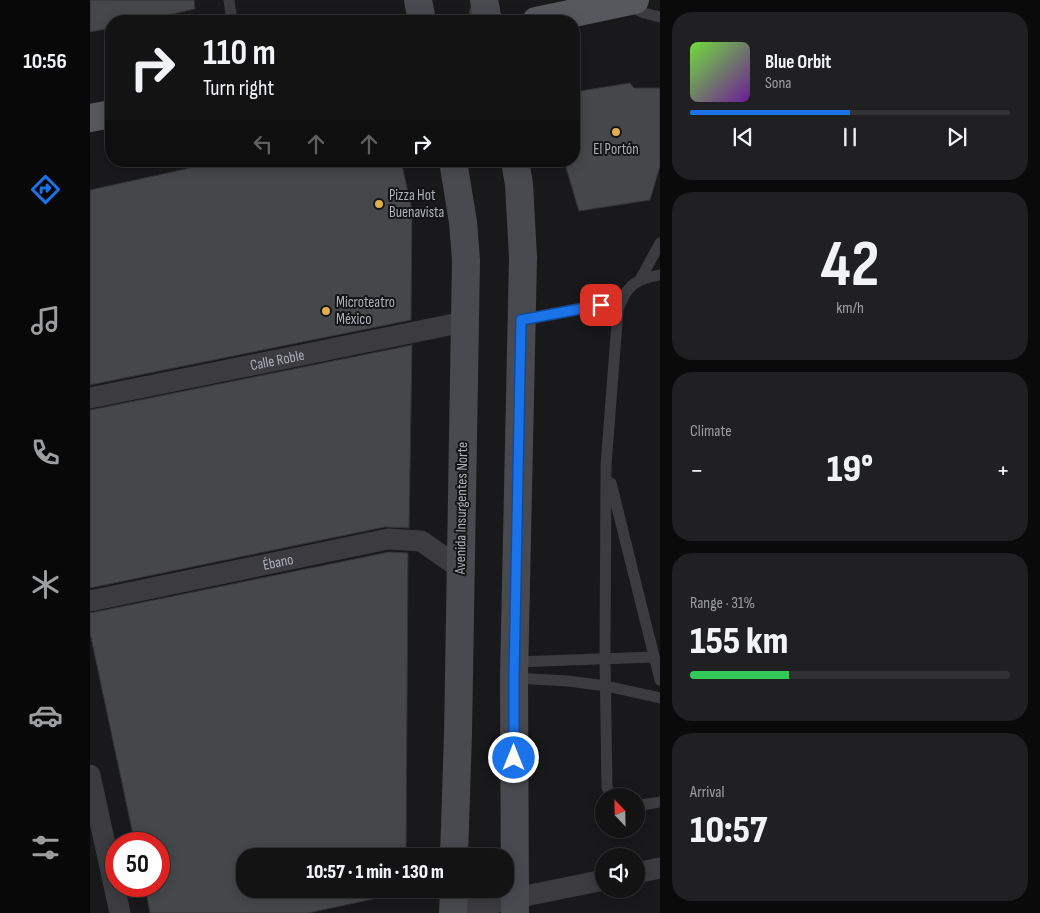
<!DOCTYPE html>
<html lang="en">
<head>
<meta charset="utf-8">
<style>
  :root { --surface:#131314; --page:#202022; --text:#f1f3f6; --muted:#9d9ea0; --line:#323234; --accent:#1a73e8 }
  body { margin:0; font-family:"Sofia Sans Condensed",sans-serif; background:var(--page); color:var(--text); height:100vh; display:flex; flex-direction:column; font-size:19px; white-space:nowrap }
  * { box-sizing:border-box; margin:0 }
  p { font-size:16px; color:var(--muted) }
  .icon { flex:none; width:28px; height:28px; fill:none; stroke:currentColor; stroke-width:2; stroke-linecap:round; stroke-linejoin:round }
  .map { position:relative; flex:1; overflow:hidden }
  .side { display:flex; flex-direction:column; gap:12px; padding:12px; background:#0a0a0b; width:380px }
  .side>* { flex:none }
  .guide { position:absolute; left:15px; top:15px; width:475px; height:152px; border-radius:20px; box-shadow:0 2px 12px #0003,0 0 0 1px var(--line); background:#131314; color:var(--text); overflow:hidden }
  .needle { width:32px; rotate:338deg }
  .tools { position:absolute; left:505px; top:788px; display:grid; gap:10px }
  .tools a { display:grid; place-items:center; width:50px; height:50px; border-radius:50%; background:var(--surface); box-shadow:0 2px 12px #0003,0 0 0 1px var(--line); font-size:25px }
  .speed { position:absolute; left:15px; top:832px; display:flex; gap:10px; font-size:25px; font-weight:700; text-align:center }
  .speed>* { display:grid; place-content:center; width:65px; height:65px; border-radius:50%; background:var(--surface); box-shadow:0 2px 12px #0003,0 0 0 1px var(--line); line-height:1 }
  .speed .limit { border:8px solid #d22; background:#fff; color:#111 }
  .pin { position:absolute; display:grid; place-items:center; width:42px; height:42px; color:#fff; margin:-21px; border-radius:10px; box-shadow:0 2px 8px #0006 }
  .me { position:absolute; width:55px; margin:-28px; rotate:0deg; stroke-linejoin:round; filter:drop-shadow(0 0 4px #0008) }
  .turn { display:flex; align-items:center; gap:18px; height:105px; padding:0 15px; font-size:22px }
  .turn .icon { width:65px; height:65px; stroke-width:2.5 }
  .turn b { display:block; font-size:35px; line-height:42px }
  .lanes { display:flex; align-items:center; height:48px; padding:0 15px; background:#0003; justify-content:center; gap:25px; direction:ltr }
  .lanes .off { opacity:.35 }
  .big { font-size:38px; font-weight:800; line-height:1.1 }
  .side .tile { flex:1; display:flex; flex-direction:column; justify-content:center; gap:8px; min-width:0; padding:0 18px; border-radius:20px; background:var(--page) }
  .side .dial { align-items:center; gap:0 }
  .dial b { font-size:65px; line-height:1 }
  .song { display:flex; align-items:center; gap:15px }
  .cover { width:60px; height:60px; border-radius:8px; background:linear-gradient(135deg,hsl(100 70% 55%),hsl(280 70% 35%)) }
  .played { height:5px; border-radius:2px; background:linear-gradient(90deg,var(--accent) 50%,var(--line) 50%) }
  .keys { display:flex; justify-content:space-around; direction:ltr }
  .heat { display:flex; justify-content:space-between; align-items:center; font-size:28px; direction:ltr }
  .charge { height:8px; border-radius:4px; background:linear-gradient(90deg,#34c759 31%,var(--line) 0) }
  .trip { position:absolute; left:146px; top:848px; width:278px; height:50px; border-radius:20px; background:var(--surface); box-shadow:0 2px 12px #0003,0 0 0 1px var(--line); font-weight:800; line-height:50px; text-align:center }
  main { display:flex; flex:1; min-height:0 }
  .tab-bar { display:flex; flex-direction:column; width:90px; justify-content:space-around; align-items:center; background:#080808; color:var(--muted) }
  .tab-bar .icon { width:35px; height:35px }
  .tab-bar .on { color:var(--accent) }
  .tab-bar b { font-size:22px; color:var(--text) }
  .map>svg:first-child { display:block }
  .building { fill:#46474b; stroke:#333337 }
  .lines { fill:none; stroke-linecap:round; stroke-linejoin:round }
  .lane { stroke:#3b3b40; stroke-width:11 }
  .street { stroke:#3b3b40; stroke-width:21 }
  .secondary { stroke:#494a4f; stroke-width:28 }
  .primary { stroke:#57585e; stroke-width:28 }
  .route-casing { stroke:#114b97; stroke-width:12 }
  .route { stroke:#1a73e8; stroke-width:9 }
  .poi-dot { fill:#dfaf4d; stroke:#141416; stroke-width:2 }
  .labels { text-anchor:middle; stroke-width:4; stroke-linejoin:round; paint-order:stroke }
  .poi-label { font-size:15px; fill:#adb1b9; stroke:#141416; text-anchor:start }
  .street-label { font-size:15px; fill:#adb1b9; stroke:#141416 }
</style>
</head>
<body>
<main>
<nav class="tab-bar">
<b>10:56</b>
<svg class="icon on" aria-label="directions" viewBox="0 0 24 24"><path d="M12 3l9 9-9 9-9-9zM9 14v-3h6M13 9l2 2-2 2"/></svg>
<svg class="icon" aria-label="music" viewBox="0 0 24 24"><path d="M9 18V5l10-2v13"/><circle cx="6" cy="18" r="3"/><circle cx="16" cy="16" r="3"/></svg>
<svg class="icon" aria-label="phone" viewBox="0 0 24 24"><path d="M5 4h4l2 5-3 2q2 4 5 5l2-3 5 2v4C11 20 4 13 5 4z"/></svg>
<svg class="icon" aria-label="climate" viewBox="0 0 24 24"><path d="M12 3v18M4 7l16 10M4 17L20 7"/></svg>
<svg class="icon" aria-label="car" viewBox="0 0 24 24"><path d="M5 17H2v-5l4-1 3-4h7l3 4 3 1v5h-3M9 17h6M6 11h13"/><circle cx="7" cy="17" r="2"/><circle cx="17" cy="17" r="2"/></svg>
<svg class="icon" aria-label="filters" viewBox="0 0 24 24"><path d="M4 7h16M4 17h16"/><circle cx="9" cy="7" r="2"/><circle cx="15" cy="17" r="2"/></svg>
</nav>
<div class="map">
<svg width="570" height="913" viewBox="0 0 570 913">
  <rect width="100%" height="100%" fill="#19191b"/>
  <!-- building -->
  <path class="building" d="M0,0H104L105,9L50,21H21V28L0,32Z
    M540,83L544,88H570V166L560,200L489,211L474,161H484V92Z
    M132,161H311L322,210L321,320L0,385V190Z
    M322,345L319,528L295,527L0,588V410Z
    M299,552L318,553L316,856H155V889H316V892L218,913H60L55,886H69V844H45L0,633V613Z"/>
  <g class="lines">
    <!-- lane -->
    <path class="lane" d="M139,0L142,21
      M539,6L554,13L570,17
      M382,21L388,2
      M551,278L570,243
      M432,320L531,301
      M521,483L570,680
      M425,662L564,657
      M424,678L478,681L516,686L570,698
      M521,796L517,787L515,659L516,465L528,310C536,286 545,279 570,275
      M546,806L570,802"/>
    <!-- street -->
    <g class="street">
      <path id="s1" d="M0,398L374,322"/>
      <path id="s2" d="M0,601L298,539L331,541L370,568"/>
      <path d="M0,775L30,913"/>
      <path d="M546,873L570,868"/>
      <path d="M363,913L425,898L514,880"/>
    </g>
    <!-- secondary -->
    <path class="secondary" d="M328,0L332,21
      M394,0L398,21
      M363,161L373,222L376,260L368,734L364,856
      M363,913L364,889
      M425,913L424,678L433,257L429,184L425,161"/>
    <!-- primary -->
    <path class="primary" d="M446,21L545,0
      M0,118L21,114"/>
  </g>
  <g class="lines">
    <!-- route casing -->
    <g class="route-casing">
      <path id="route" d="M424,758V678L431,320L511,305"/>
    </g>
    <!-- route -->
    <use href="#route" class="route"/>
  </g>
  <!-- markers -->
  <g class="poi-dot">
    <circle cx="526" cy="132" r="5"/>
    <circle cx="289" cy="204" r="5"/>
    <circle cx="236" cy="311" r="5"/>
  </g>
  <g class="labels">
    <!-- poi labels -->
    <g class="poi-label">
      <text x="526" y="154" text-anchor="middle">El Portón</text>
      <text x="299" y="200">Pizza Hot<tspan x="299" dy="17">Buenavista</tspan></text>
      <text x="246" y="307">Microteatro<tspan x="246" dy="17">México</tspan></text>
    </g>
    <!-- street labels -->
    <g class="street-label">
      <text dy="5" stroke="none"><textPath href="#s1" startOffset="191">Calle Roble</textPath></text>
      <text transform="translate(371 508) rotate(-89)" y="5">Avenida Insurgentes Norte</text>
      <text dy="5" stroke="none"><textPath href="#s2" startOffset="192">Ébano</textPath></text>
    </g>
  </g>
</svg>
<div class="tools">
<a><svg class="needle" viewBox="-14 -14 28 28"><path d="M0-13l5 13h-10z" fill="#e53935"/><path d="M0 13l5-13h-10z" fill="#9d9ea0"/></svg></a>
<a><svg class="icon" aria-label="sound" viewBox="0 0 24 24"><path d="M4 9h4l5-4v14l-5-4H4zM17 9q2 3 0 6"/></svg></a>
</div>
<div class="speed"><div class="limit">50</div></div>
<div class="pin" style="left:511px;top:305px;background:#d93025"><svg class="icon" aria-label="arrive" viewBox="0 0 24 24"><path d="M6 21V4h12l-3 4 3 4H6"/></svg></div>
<svg class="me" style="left:424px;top:758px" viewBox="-20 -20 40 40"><circle r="17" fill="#1a73e8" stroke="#fff" stroke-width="3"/><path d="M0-11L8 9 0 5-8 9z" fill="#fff"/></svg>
<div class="trip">10:57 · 1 min · 130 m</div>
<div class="guide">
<div class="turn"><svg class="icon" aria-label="right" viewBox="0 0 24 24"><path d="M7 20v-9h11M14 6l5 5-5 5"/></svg><div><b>110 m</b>Turn right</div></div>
<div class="lanes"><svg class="icon off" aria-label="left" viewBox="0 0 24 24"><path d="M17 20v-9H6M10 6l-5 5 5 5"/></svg><svg class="icon off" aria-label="ahead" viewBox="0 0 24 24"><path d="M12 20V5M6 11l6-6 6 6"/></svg><svg class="icon off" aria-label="ahead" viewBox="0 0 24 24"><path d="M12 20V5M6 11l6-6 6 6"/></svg><svg class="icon" aria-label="right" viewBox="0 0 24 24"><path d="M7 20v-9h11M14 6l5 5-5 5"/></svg></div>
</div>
</div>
<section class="side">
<div class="tile">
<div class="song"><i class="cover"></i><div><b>Blue Orbit</b><p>Sona</p></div></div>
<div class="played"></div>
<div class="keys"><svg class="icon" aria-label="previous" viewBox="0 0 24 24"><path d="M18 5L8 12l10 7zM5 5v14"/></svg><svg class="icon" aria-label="pause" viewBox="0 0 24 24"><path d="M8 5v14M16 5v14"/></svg><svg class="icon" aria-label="next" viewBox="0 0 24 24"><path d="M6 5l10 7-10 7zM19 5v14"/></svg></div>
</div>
<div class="tile dial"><b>42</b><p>km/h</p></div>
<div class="tile"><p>Climate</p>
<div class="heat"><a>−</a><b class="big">19°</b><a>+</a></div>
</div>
<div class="tile"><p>Range · 31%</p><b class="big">155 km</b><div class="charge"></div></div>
<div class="tile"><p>Arrival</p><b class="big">10:57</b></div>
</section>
</main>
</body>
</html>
